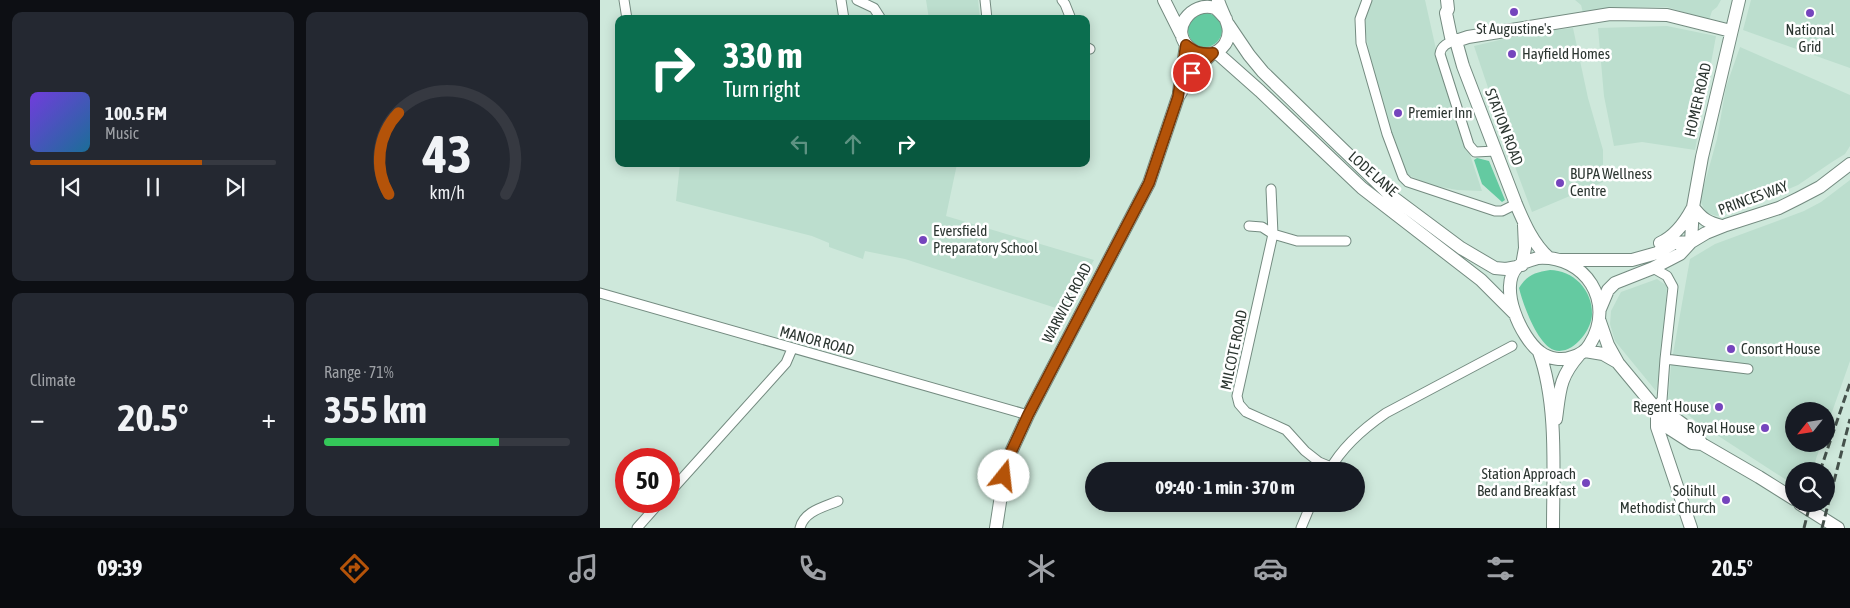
<!DOCTYPE html>
<html lang="en">
<head>
<meta charset="utf-8">
<style>
  :root { --surface:#171b24; --page:#242831; --text:#f1f3f6; --muted:#9ea1a6; --line:#363941; --accent:#b45309 }
  body { margin:0; font-family:"Asap Condensed",sans-serif; background:var(--page); color:var(--text); height:100vh; display:flex; flex-direction:column; font-size:19px; white-space:nowrap }
  * { box-sizing:border-box; margin:0 }
  p { font-size:16px; color:var(--muted) }
  .icon { flex:none; width:28px; height:28px; fill:none; stroke:currentColor; stroke-width:2; stroke-linecap:round; stroke-linejoin:round }
  .map { position:relative; flex:1; overflow:hidden }
  .panel { display:flex; flex-direction:column; gap:12px; padding:12px; background:#0d0f14; width:600px }
  .panel>* { flex:none }
  .banner { position:absolute; left:15px; top:15px; width:475px; height:152px; border-radius:10px; box-shadow:0 2px 12px #0003; background:#0b6e4f; color:#fff; overflow:hidden }
  .needle { width:32px; rotate:240deg }
  .fabs { position:absolute; left:1185px; top:402px; display:grid; gap:10px }
  .fabs a { display:grid; place-items:center; width:50px; height:50px; border-radius:50%; background:var(--surface); box-shadow:0 2px 12px #0003; font-size:25px }
  .speed { position:absolute; left:15px; top:448px; display:flex; gap:10px; font-size:25px; font-weight:700; text-align:center }
  .speed>* { display:grid; place-content:center; width:65px; height:65px; border-radius:50%; background:var(--surface); box-shadow:0 2px 12px #0003; line-height:1 }
  .speed .limit { border:8px solid #d22; background:#fff; color:#111 }
  .pin { position:absolute; display:grid; place-items:center; width:42px; height:42px; color:#fff; margin:-21px; border:2px solid #fff; border-radius:50%; box-shadow:0 1px 5px #0007 }
  .me { position:absolute; width:55px; margin:-28px; rotate:16deg; stroke-linejoin:round; filter:drop-shadow(0 0 4px #0008) }
  .turn { display:flex; align-items:center; gap:18px; height:105px; padding:0 25px; font-size:22px }
  .turn .icon { width:65px; height:65px; stroke-width:2.5 }
  .turn b { display:block; font-size:35px; line-height:42px }
  .lanes { display:flex; align-items:center; height:48px; padding:0 25px; background:#0003; justify-content:center; gap:25px; direction:ltr }
  .lanes .off { opacity:.35 }
  .big { font-size:38px; font-weight:700; line-height:1.1 }
  .panel .card { flex:1; display:flex; flex-direction:column; justify-content:center; gap:8px; min-width:0; padding:0 18px; border-radius:10px; background:var(--page) }
  .panel .dial { align-items:center; gap:0 }
  .dial svg { height:130px; overflow:visible; fill:none; stroke:var(--line); stroke-width:7; stroke-linecap:round; text-anchor:middle }
  .dial text { fill:var(--text); stroke:none }
  .song { display:flex; align-items:center; gap:15px }
  .cover { width:60px; height:60px; border-radius:8px; background:linear-gradient(135deg,hsl(260 70% 55%),hsl(200 70% 35%)) }
  .played { height:5px; border-radius:2px; background:linear-gradient(90deg,var(--accent) 70%,var(--line) 70%) }
  .keys { display:flex; justify-content:space-around; direction:ltr }
  .heat { display:flex; justify-content:space-between; align-items:center; font-size:28px; direction:ltr }
  .charge { height:8px; border-radius:4px; background:linear-gradient(90deg,#34c759 71%,var(--line) 0) }
  .panel .tiles { flex:1; display:grid; gap:12px; grid-template-columns:repeat(2,1fr) }
  .trip { position:absolute; left:485px; top:462px; width:280px; height:50px; border-radius:25px; background:var(--surface); box-shadow:0 2px 12px #0003; font-weight:700; line-height:50px; text-align:center }
  .dock { display:flex; height:80px; justify-content:space-around; align-items:center; background:#090b0e; color:var(--muted) }
  .dock .icon { width:35px; height:35px }
  .dock .active { color:var(--accent) }
  .dock b { font-size:22px; color:var(--text) }
  main { display:flex; flex:1; min-height:0 }
  .map>svg:first-child { display:block }
  .built { fill:#bcdece }
  .green { fill:#64caa1 }
  .lines { fill:none; stroke-linecap:round; stroke-linejoin:round }
  .street-casing { stroke:#748b80; stroke-width:11 }
  .secondary-casing { stroke:#748b80; stroke-width:14 }
  .street { stroke:#fff; stroke-width:9 }
  .secondary { stroke:#fff; stroke-width:12 }
  .rail { stroke:#45514b; stroke-width:3; stroke-dasharray:8 4; stroke-linecap:butt }
  .route-casing { stroke:#753606; stroke-width:12 }
  .route { stroke:#b45309; stroke-width:9 }
  .poi-dot { fill:#7545bd; stroke:#fff; stroke-width:2 }
  .labels { text-anchor:middle; stroke-width:5; stroke-linejoin:round; paint-order:stroke }
  .poi-label { font-size:15px; fill:#2c3631; stroke:#fff; text-anchor:start }
  .street-label { font-size:15px; fill:#2c3631; stroke:#fff }
</style>
</head>
<body>
<main>
<section class="panel">
<div class="tiles">
<div class="card">
<div class="song"><i class="cover"></i><div><b>100.5 FM</b><p>Music</p></div></div>
<div class="played"></div>
<div class="keys"><svg class="icon" aria-label="previous" viewBox="0 0 24 24"><path d="M18 5L8 12l10 7zM5 5v14"/></svg><svg class="icon" aria-label="pause" viewBox="0 0 24 24"><path d="M8 5v14M16 5v14"/></svg><svg class="icon" aria-label="next" viewBox="0 0 24 24"><path d="M6 5l10 7-10 7zM19 5v14"/></svg></div>
</div>
<div class="card dial"><svg viewBox="0 0 100 80">
<path d="M14 69A42 42 0 1 1 86 69"/>
<path d="M14 69A42 42 0 0 1 20 19" stroke="#b45309"/>
<text x="50" y="56" font-size="32" font-weight="700">43</text>
<text x="50" y="72" font-size="11">km/h</text>
</svg></div>
<div class="card"><p>Climate</p>
<div class="heat"><a>−</a><b class="big">20.5°</b><a>+</a></div>
</div>
<div class="card"><p>Range · 71%</p><b class="big">355 km</b><div class="charge"></div></div>
</div>
</section>
<div class="map">
<svg width="1250" height="528" viewBox="0 0 1250 528">
  <rect width="100%" height="100%" fill="#cee8db"/>
  <!-- built -->
  <path class="built" d="M326,0H378L380,19H329Z
    M770,0H825L838,58L882,191L857,190L831,185L808,175L805,172L793,141L773,77L765,28L766,10Z
    M975,0H1121L1117,7L1112,11L1109,20L1067,7H1014L983,13L981,5Z
    M1151,0H1250V68L1143,30Z
    M1067,26L1116,36L1095,150L1042,142L1014,146L1004,96L998,28Z
    M973,28L988,98L1003,150V182L932,212L911,156L874,46L929,33Z
    M1140,47L1250,95V146L1245,154L1232,162L1198,185L1158,202L1117,216L1106,213L1100,200L1117,139L1126,87Z
    M80,164H357L346,216L494,260L465,311L305,259L265,251L263,259L229,247V243L212,236L76,201Z
    M1250,180V361L1226,429V411H1194V444H1221L1212,471H1194V485L1100,424L1068,400L1071,365L1090,259L1115,244L1204,211L1221,202Z
    M1057,279L1067,286L1061,366L1056,391L1015,341L1010,324L1011,311L1021,292Z"/>
  <!-- green -->
  <path class="green" d="M588 30a17 17 0 1 1 34 0a17 17 0 1 1-34 0Z
    M877,158L889,161L905,200L902,202L882,184L874,160Z
    M950,270C961,270 972,275 980,283C988,292 992,302 992,314C992,330 972,356 954,350C937,344 923,304 919,288C926,276 935,272 950,270Z"/>
  <g class="lines">
    <!-- street casing -->
    <g class="street-casing">
      <path id="street" d="M24,0L27,19
        M241,0L244,19
        M257,0L274,8L281,19
        M385,0L387,19
        M462,0L465,4L471,19
        M767,0L760,19L761,43L787,134L803,177L808,182L895,211H902L916,204
        M856,41C848,42 841,46 840,54L869,145L875,152L896,151
        M486,47L490,49
        M671,189L673,234L637,396L639,404L646,412L686,430L705,451L719,462L731,467
        M649,226L662,227L673,234L697,241H746
        M1053,268L1067,276L1073,287L1065,359L1062,400L1055,407
        M0,293L428,415
        M1065,359L1148,369
        M729,471C742,447 764,428 786,413L912,346
        M69,493L186,363L192,349
        M37,528L61,501
        M200,528C204,511 224,507 238,501
        M701,528L711,504"/>
    </g>
    <!-- secondary casing -->
    <g class="secondary-casing">
      <path id="secondary" d="M564,0L581,34
        M618,0C622,15 635,28 625,44C622,48 617,52 613,53C604,55 597,54 591,49C567,31 592,0 615,8C619,11 623,16 626,19
        M847,0L848,9L846,13L851,37L856,41L863,66L916,204C924,223 933,244 949,258
        M628,24L649,55L663,72L790,195L861,248L895,268L906,269L917,267
        M856,41L868,37L1010,14L1067,15L1131,31
        M616,52L660,91L762,188L881,280L915,314
        M579,92L586,45
        M1093,207C1102,219 1108,223 1122,226
        M1091,242L1093,207L1102,157L1139,0
        M1060,243C1075,236 1084,224 1092,209
        M938,258C985,255 1016,302 990,344C986,351 980,355 972,357C962,361 949,359 940,352C921,338 898,287 917,267C922,262 931,260 938,258Z
        M961,260H1032L1057,253L1074,243L1091,242
        M922,265L925,248L924,225
        M1000,309L1008,290L1015,283L1053,268L1080,254L1091,242L1106,233L1126,225L1179,208L1199,198L1220,187L1250,164
        M999,319L1008,345L1018,363L1057,410L1064,425L1092,443L1102,444
        M985,351L1003,354L1017,362
        M939,352C958,404 953,473 953,528
        M1057,410L1066,412L1092,431L1102,444L1159,477L1194,499
        M1057,416V427L1091,528
        M956,419C960,390 959,378 979,355
        M1200,504L1238,528
        M396,528L404,476L411,452L428,415L549,183L578,97L592,73L613,53"/>
    </g>
    <!-- street -->
    <use href="#street" class="street"/>
    <!-- secondary -->
    <use href="#secondary" class="secondary"/>
    <!-- rail -->
    <path class="rail" d="M1220,471L1250,383
      M1204,528L1210,504
      M1222,528L1250,419"/>
  </g>
  <g class="lines">
    <!-- route casing -->
    <g class="route-casing">
      <path id="route" d="M404,476L411,452L428,415L549,183L578,97L586,45C596,53 601,54 613,53L592,73"/>
    </g>
    <!-- route -->
    <use href="#route" class="route"/>
  </g>
  <!-- markers -->
  <g class="poi-dot">
    <circle cx="914" cy="12" r="5"/>
    <circle cx="1210" cy="13" r="5"/>
    <circle cx="912" cy="54" r="5"/>
    <circle cx="798" cy="113" r="5"/>
    <circle cx="960" cy="183" r="5"/>
    <circle cx="323" cy="240" r="5"/>
    <circle cx="1131" cy="349" r="5"/>
    <circle cx="1119" cy="407" r="5"/>
    <circle cx="1165" cy="428" r="5"/>
    <circle cx="986" cy="483" r="5"/>
    <circle cx="1126" cy="500" r="5"/>
  </g>
  <g class="labels">
    <!-- poi labels -->
    <g class="poi-label">
      <text x="914" y="34" text-anchor="middle">St Augustine's</text>
      <text x="1210" y="35" text-anchor="middle">National<tspan x="1210" dy="17">Grid</tspan></text>
      <text x="922" y="59">Hayfield Homes</text>
      <text x="808" y="118">Premier Inn</text>
      <text x="970" y="179">BUPA Wellness<tspan x="970" dy="17">Centre</tspan></text>
      <text x="333" y="236">Eversfield<tspan x="333" dy="17">Preparatory School</tspan></text>
      <text x="1141" y="354">Consort House</text>
      <text x="1109" y="412" text-anchor="end">Regent House</text>
      <text x="1155" y="433" text-anchor="end">Royal House</text>
      <text x="976" y="479" text-anchor="end">Station Approach<tspan x="976" dy="17">Bed and Breakfast</tspan></text>
      <text x="1116" y="496" text-anchor="end">Solihull<tspan x="1116" dy="17">Methodist Church</tspan></text>
    </g>
    <!-- street labels -->
    <g class="street-label">
      <text transform="translate(1098 100) rotate(-77)" y="5">HOMER ROAD</text>
      <text transform="translate(904 127) rotate(69)" y="5">STATION ROAD</text>
      <text transform="translate(773 174) rotate(41)" y="5">LODE LANE</text>
      <text transform="translate(1153 198) rotate(-20)" y="5">PRINCES WAY</text>
      <text transform="translate(467 303) rotate(-62)" y="5">WARWICK ROAD</text>
      <text transform="translate(217 341) rotate(15)" y="5">MANOR ROAD</text>
      <text transform="translate(634 350) rotate(-78)" y="5">MILCOTE ROAD</text>
    </g>
  </g>
</svg>
<div class="fabs">
<a><svg class="needle" viewBox="-14 -14 28 28"><path d="M0-13l5 13h-10z" fill="#e53935"/><path d="M0 13l5-13h-10z" fill="#9ea1a6"/></svg></a>
<a><svg class="icon" aria-label="search" viewBox="0 0 24 24"><circle cx="10" cy="10" r="6"/><path d="M15 15l6 6"/></svg></a>
</div>
<div class="speed"><div class="limit">50</div></div>
<div class="pin" style="left:592px;top:73px;background:#d93025"><svg class="icon" aria-label="arrive" viewBox="0 0 24 24"><path d="M6 21V4h12l-3 4 3 4H6"/></svg></div>
<svg class="me" style="left:404px;top:476px" viewBox="-20 -20 40 40"><circle r="19" fill="#fff"/><path d="M0-13L10 11 0 6-10 11z" fill="#b45309"/></svg>
<div class="trip">09:40 · 1 min · 370 m</div>
<div class="banner">
<div class="turn"><svg class="icon" aria-label="right" viewBox="0 0 24 24"><path d="M7 20v-9h11M14 6l5 5-5 5"/></svg><div><b>330 m</b>Turn right</div></div>
<div class="lanes"><svg class="icon off" aria-label="left" viewBox="0 0 24 24"><path d="M17 20v-9H6M10 6l-5 5 5 5"/></svg><svg class="icon off" aria-label="ahead" viewBox="0 0 24 24"><path d="M12 20V5M6 11l6-6 6 6"/></svg><svg class="icon" aria-label="right" viewBox="0 0 24 24"><path d="M7 20v-9h11M14 6l5 5-5 5"/></svg></div>
</div>
</div>
</main>
<nav class="dock">
<b>09:39</b>
<svg class="icon active" aria-label="directions" viewBox="0 0 24 24"><path d="M12 3l9 9-9 9-9-9zM9 14v-3h6M13 9l2 2-2 2"/></svg>
<svg class="icon" aria-label="music" viewBox="0 0 24 24"><path d="M9 18V5l10-2v13"/><circle cx="6" cy="18" r="3"/><circle cx="16" cy="16" r="3"/></svg>
<svg class="icon" aria-label="phone" viewBox="0 0 24 24"><path d="M5 4h4l2 5-3 2q2 4 5 5l2-3 5 2v4C11 20 4 13 5 4z"/></svg>
<svg class="icon" aria-label="climate" viewBox="0 0 24 24"><path d="M12 3v18M4 7l16 10M4 17L20 7"/></svg>
<svg class="icon" aria-label="car" viewBox="0 0 24 24"><path d="M5 17H2v-5l4-1 3-4h7l3 4 3 1v5h-3M9 17h6M6 11h13"/><circle cx="7" cy="17" r="2"/><circle cx="17" cy="17" r="2"/></svg>
<svg class="icon" aria-label="filters" viewBox="0 0 24 24"><path d="M4 7h16M4 17h16"/><circle cx="9" cy="7" r="2"/><circle cx="15" cy="17" r="2"/></svg>
<b>20.5°</b>
</nav>
</body>
</html>
